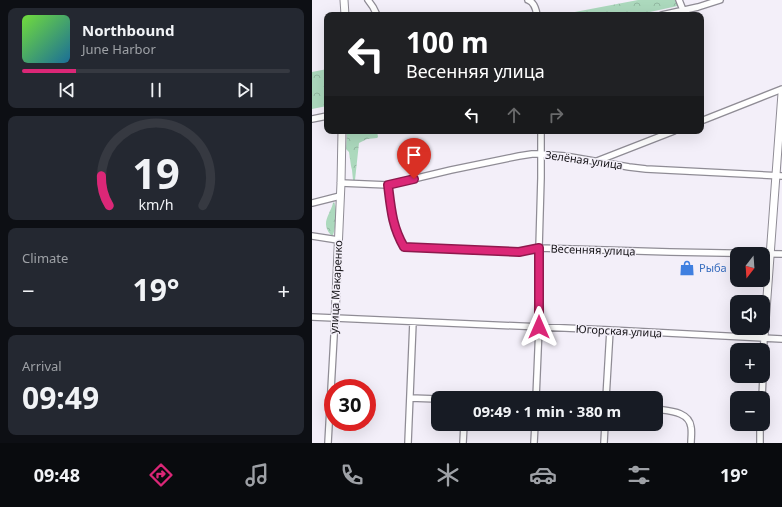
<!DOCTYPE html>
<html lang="en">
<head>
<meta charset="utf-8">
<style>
  :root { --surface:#171b24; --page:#242831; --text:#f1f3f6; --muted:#9ea1a6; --line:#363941; --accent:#db2777 }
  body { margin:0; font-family:"Noto Sans",sans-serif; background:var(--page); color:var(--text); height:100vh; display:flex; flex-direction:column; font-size:15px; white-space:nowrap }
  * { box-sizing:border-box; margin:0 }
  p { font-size:13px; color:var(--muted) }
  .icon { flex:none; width:22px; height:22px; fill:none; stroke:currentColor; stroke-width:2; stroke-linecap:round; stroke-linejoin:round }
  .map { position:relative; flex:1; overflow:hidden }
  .drawer { display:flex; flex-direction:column; gap:8px; padding:8px; background:#0d0f14; width:312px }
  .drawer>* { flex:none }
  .guide { position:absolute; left:12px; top:12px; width:380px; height:122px; border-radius:8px; box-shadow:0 4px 16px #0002; background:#202124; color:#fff; overflow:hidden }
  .needle { width:26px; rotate:197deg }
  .fabs { position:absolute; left:418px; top:247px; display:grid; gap:8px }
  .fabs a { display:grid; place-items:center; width:40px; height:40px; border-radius:8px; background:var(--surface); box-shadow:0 4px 16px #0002; font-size:20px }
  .speed { position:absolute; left:12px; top:379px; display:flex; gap:8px; font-size:20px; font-weight:700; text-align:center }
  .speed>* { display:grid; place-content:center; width:52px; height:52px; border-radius:50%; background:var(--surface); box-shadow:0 4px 16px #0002; line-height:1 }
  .speed .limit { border:6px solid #d22; background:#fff; color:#111 }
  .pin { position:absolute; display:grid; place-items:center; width:34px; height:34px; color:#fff; margin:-41px -17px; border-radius:50% 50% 50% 0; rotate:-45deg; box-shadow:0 0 4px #0007 }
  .pin .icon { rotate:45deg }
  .me { position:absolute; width:44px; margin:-22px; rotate:0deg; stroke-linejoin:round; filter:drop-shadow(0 0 3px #0008) }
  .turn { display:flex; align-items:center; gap:14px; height:84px; padding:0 16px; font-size:18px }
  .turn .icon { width:52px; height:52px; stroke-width:2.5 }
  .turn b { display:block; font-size:28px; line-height:34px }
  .lanes { display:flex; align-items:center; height:38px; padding:0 16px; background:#0003; justify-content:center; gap:20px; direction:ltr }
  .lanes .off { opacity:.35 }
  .big { font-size:30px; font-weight:700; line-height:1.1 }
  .drawer .tile { flex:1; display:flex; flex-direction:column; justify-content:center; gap:6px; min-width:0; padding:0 14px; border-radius:8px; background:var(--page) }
  .drawer .dial { align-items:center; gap:0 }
  .dial svg { height:104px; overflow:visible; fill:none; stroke:var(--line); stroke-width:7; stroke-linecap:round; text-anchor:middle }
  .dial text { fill:var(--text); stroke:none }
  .song { display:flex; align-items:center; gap:12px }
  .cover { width:48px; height:48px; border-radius:6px; background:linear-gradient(135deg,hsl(100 70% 55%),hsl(200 70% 35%)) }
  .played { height:4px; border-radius:2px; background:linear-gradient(90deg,var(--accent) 20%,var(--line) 20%) }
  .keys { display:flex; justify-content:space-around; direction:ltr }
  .heat { display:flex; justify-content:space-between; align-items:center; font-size:22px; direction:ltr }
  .trip { position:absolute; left:119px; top:391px; width:232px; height:40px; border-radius:8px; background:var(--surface); box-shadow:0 4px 16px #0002; font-weight:700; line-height:40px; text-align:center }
  .tab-bar { display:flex; height:64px; justify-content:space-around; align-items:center; background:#090b0e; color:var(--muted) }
  .tab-bar .icon { width:28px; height:28px }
  .tab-bar .on { color:var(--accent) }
  .tab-bar b { font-size:18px; color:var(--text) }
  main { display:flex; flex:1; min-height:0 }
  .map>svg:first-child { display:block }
  .forest { fill:url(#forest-crowns) }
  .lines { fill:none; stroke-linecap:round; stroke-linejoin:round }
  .minor-casing { stroke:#8f8c95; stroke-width:8 }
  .tertiary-casing { stroke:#8f8c95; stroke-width:9 }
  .minor { stroke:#fff; stroke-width:5.5 }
  .tertiary { stroke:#fff; stroke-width:7 }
  .route-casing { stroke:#8e194d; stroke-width:10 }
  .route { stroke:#db2777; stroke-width:7 }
  .labels { text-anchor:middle; stroke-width:3; stroke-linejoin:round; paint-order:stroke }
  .street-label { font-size:11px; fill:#151317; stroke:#f3eff9 }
  .shop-label { font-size:11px; fill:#366cbe; stroke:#f3eff9; text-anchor:start }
</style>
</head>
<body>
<main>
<section class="drawer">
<div class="tile">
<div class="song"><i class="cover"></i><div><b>Northbound</b><p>June Harbor</p></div></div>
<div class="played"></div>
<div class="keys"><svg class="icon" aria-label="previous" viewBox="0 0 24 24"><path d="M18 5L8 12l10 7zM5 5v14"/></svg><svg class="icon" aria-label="pause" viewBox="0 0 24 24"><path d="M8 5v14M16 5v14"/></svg><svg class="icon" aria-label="next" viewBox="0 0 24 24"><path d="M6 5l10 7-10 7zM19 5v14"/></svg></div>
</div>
<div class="tile dial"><svg viewBox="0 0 100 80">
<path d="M14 69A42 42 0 1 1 86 69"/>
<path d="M14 69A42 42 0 0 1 8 46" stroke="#db2777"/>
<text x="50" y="56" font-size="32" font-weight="700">19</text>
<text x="50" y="72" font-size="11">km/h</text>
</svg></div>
<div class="tile"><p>Climate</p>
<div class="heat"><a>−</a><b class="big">19°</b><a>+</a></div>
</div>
<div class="tile"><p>Arrival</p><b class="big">09:49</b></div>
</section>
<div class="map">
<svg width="470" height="443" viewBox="0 0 470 443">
  <defs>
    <pattern id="forest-crowns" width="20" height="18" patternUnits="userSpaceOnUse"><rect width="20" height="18" fill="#acd9bd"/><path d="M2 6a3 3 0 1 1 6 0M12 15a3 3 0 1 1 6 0" fill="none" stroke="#93b9a2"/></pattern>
  </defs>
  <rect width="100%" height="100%" fill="#f3eff9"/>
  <!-- forest -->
  <path class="forest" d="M326,0H364L366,3L365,6L361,7L324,15H247Z
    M15,69V106L0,109V72Z
    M35,131H65L66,137L65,138L55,139L47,143L43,180H41L40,170L39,166L37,152L34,149Z
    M22,202C26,210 24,227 21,235H19C8,223 18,215 21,203Z"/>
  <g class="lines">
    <!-- minor casing -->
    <g class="minor-casing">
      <path id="minor" d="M56,0L61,7L65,15
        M216,0C222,2 224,9 225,15
        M367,0L371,10
        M350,15L386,7L408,0
        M0,119L15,116
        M389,121L470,89
        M285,161L362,131
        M29,183L76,185L139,170L207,156L220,154H229L253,156L317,167L334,169L470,176
        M76,185C79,209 80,226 92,247L207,252L227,248L358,252L470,254
        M0,203L28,196
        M0,236L26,240
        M0,317L298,330L470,339
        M451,366L452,338
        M98,398L126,399
        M224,398L227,327V248L229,178V131
        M294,398L298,330
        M450,398L451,376
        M344,409C356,411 377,411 379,427C380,432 379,438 379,443
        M16,443L23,318
        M96,443L101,322
        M151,443L152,424
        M222,443L223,424
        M292,443L293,424
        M448,443V424"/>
    </g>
    <!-- tertiary casing -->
    <g class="tertiary-casing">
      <path id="tertiary" d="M32,0L33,15
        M23,318L29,183L30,131
        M452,338L470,93"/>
    </g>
    <!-- minor -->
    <use href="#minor" class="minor"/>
    <!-- tertiary -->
    <use href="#tertiary" class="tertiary"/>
  </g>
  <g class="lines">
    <!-- route casing -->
    <g class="route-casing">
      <path id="route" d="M102,179L76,185C79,209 80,226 92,247L207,252L227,248V327"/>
    </g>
    <!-- route -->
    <use href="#route" class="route"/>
  </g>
  <!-- icons -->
  <defs>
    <g id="shop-bare" transform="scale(1.2)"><path d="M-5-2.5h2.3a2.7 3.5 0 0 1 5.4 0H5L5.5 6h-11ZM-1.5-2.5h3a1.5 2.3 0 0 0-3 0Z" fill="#3f7fe0" stroke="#f3eff9" stroke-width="2.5" paint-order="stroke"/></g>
  </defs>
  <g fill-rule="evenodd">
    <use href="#shop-bare" x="375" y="268"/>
  </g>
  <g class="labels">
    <!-- street labels -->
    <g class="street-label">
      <text transform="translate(272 160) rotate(8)" y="4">Зелёная улица</text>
      <text transform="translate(281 250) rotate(2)" y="4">Весенняя улица</text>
      <text transform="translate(24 287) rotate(-87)" y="4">улица Макаренко</text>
      <text transform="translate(307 331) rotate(3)" y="4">Югорская улица</text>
    </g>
    <!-- shop labels -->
    <g class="shop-label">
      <text x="387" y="272">Рыба</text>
    </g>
  </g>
</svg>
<div class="fabs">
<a><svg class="needle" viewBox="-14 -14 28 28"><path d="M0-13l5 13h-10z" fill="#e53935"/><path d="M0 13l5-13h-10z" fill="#9ea1a6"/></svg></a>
<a><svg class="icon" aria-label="sound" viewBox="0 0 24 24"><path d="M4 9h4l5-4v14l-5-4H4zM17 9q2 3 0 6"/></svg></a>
<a>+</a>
<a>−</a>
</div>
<div class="speed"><div class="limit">30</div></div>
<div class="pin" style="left:102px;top:179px;background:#d93025"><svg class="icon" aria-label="arrive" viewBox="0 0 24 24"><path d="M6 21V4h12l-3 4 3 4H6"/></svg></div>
<svg class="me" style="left:227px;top:327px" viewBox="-20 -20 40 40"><path d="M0-17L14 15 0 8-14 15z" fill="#db2777" stroke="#fff" stroke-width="4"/></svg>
<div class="trip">09:49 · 1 min · 380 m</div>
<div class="guide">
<div class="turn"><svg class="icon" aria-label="left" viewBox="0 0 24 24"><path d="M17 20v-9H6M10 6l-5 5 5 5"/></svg><div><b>100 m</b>Весенняя улица</div></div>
<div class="lanes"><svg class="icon" aria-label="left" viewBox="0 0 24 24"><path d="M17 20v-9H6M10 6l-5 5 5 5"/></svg><svg class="icon off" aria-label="ahead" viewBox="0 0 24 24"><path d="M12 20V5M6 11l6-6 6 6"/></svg><svg class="icon off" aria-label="right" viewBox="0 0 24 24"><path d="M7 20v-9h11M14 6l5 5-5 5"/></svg></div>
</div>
</div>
</main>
<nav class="tab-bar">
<b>09:48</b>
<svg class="icon on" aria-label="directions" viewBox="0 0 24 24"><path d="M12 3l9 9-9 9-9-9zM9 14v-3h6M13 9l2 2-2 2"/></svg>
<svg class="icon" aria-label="music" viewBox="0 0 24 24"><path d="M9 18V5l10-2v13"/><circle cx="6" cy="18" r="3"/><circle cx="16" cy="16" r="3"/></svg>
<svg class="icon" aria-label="phone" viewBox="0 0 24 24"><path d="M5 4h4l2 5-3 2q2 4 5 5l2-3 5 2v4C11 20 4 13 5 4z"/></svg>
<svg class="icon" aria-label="climate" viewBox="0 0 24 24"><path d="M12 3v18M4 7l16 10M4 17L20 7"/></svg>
<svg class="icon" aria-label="car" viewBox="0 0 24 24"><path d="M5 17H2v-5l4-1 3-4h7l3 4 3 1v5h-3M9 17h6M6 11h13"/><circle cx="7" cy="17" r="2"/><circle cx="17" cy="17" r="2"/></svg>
<svg class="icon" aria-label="filters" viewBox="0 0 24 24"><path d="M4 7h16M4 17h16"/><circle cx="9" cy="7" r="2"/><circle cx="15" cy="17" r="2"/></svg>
<b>19°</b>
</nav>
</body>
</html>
